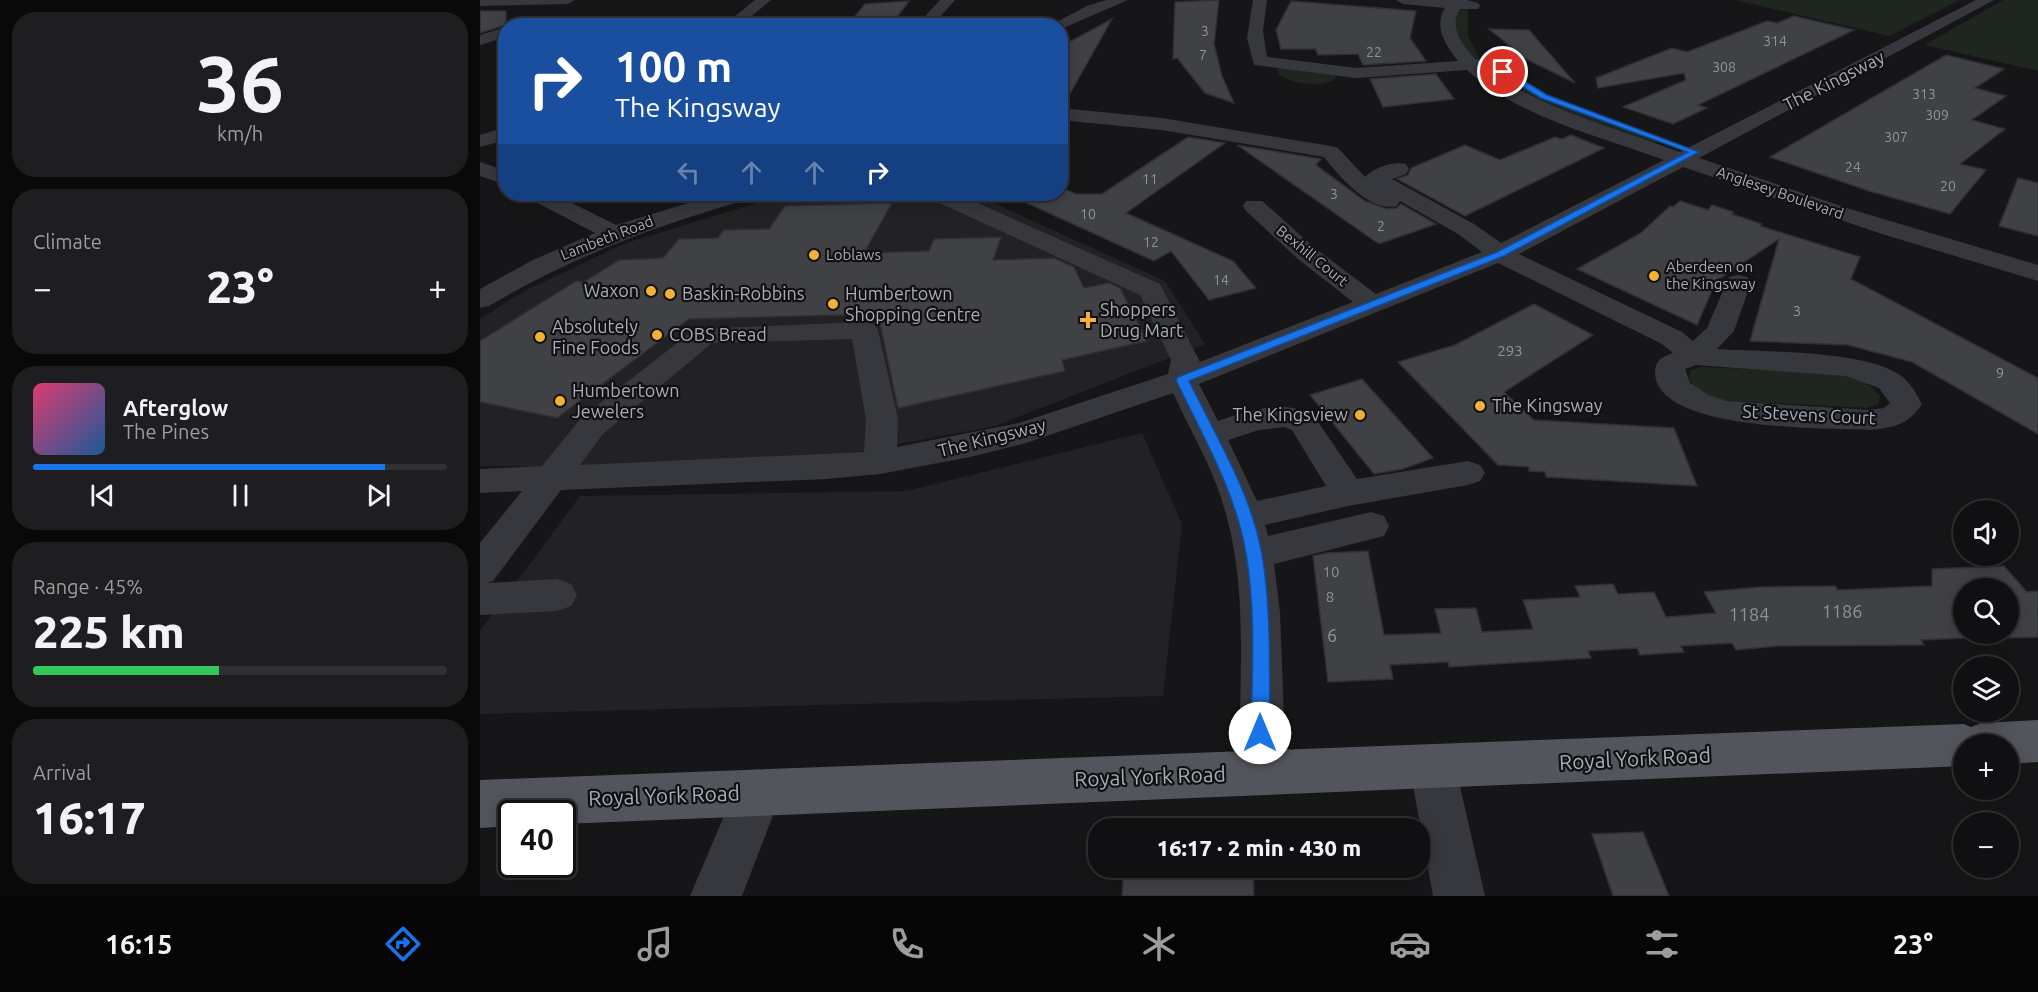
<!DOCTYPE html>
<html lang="en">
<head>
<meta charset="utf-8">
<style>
  :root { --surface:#101012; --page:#1e1e20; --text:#f1f3f6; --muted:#9c9d9f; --line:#303032; --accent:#1a73e8 }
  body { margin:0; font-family:Ubuntu,sans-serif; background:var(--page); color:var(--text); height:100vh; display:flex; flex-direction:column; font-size:22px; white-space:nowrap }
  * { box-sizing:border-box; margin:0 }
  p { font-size:20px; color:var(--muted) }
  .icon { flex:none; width:33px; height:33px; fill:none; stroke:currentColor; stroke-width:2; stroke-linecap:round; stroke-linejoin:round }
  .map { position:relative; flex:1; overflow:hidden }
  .sheet { display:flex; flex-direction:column; gap:12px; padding:12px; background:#09090a; width:480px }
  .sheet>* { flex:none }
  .guide { position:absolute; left:18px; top:18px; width:570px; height:183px; border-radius:24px; box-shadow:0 3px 15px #0003,0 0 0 2px var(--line); background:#1a4fa0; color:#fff; overflow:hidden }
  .buttons { position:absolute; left:1473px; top:500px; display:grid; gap:12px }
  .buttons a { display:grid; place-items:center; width:66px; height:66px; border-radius:50%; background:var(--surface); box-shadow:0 3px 15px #0003,0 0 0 2px var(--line); font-size:30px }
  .speed { position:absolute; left:18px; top:800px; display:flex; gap:12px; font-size:30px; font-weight:700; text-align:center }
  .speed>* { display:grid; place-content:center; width:78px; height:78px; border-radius:50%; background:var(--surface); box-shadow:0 3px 15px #0003,0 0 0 2px var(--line); line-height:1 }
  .speed .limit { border:3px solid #111; border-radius:9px; background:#fff; color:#111 }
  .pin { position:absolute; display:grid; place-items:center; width:51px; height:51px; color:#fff; margin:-26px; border:3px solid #fff; border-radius:50%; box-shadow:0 2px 6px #0007 }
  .me { position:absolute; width:66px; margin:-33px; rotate:0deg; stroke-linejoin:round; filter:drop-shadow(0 0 4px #0008) }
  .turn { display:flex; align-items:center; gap:21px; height:126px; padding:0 18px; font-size:27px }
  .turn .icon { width:78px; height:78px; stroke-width:2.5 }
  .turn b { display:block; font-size:42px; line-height:51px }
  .lanes { display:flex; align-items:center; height:57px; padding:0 18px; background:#0003; justify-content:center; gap:30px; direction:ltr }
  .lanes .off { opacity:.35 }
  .big { font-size:45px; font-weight:800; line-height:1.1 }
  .sheet .card { flex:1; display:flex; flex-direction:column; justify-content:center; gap:9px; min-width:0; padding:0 21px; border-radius:24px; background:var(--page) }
  .sheet .dial { align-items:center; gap:0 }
  .dial b { font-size:78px; line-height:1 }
  .song { display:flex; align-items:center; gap:18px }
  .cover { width:72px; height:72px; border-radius:9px; background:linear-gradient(135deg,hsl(340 70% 55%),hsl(210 70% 35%)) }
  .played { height:6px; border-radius:3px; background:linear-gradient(90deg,var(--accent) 85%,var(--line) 85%) }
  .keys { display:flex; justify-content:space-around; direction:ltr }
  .heat { display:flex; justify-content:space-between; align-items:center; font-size:33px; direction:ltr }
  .charge { height:9px; border-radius:4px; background:linear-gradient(90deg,#34c759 45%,var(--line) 0) }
  .trip { position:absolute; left:608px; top:818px; width:342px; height:60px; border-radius:24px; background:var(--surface); box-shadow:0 3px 15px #0003,0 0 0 2px var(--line); font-weight:800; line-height:60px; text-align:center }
  .tab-bar { display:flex; height:96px; justify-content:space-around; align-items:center; background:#060607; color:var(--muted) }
  .tab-bar .icon { width:42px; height:42px }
  .tab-bar .active { color:var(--accent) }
  .tab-bar b { font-size:27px; color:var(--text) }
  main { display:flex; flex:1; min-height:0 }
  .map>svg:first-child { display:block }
  .built { fill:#222225 }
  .green { fill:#1e261f }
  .building { fill:#404145; stroke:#303034; stroke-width:1.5 }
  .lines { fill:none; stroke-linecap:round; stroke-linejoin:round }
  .minor { fill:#37383d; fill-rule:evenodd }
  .major { fill:#53555c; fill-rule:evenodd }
  .route { fill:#1a73e8; stroke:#114b97; stroke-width:1.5 }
  .poi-dot { fill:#f2b134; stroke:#111113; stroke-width:2 }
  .labels { text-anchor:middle; stroke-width:4.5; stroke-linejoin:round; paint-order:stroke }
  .far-number-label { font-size:14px; fill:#8e929b }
  .far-street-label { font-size:15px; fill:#a8adb8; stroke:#111113 }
  .far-poi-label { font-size:15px; fill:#a8adb8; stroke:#111113; text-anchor:start }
  .number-label { font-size:15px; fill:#8e929b }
  .street-label { font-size:18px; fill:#a8adb8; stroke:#111113 }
  .poi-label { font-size:18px; fill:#a8adb8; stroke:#111113; text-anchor:start }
  .near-number-label { font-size:18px; fill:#8e929b }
  .near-street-label { font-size:21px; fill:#a8adb8; stroke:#111113 }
</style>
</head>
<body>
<main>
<section class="sheet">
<div class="card dial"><b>36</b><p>km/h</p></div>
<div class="card"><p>Climate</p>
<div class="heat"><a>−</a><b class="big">23°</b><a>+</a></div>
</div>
<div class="card">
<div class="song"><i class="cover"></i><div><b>Afterglow</b><p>The Pines</p></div></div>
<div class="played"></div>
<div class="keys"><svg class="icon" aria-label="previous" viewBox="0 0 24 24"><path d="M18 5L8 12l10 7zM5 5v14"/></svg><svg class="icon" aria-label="pause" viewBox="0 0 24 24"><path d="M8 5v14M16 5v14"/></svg><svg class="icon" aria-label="next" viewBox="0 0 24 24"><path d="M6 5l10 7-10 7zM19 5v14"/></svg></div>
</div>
<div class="card"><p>Range · 45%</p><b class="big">225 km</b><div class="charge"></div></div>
<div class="card"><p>Arrival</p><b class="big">16:17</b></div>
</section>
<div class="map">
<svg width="1558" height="896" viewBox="0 0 1558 896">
  <rect width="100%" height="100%" fill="#161618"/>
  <!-- built -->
  <path class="built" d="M306,194H494L685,281L725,344L515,426L377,452L110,467L0,466V319L46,290L146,243Z
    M662,433L702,524L683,696L0,714V631L100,496L427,491Z"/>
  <!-- green -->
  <path class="green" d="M1255,0H1480L1409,36Z
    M1523,0H1558V71L1445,45Z
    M978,9L988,10V36L1000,60L991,57L973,28Z
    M799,67L853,75L858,77C843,88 815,85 799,75L797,69Z
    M1009,67L1015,68L1077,104L1178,141L1170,145L1056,100L1005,69Z
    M1222,367L1363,373L1391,386L1400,396L1398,405L1387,408L1235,400L1213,386L1209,377L1211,370Z"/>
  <!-- building -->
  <path class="building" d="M739,0L734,44L742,76L754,103L725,93L697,58L693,59L695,2Z
    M429,1L411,25L367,26L385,4Z
    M811,1L936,11L930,38L946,61L883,65L878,54L838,55L835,49H801L796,30Z
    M0,11H26V25L0,33Z
    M1314,16L1374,30L1218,105L1227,108L1193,124L1143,107L1206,80L1204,73L1118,88L1116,78L1192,48L1207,52L1287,21L1297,23Z
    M632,19L583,106H580V47Z
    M1009,29L1049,30L1095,83L1046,59Z
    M1466,55L1524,69L1495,88L1526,96L1492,120L1525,129L1480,164L1506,170L1470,214L1389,191L1290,157Z
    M956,74L974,99L903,107L890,79Z
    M1091,135L1124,148L985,216L917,179L928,175L931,168L985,145L1020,160L1075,137L1082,139Z
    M708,137L745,143L646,213L753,261L776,288L729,300L691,251L674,261L527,194H580V187L596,194H622Z
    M757,145L841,159L836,165L885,201L907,209L917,208L921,204L956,224L899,244Z
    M1538,178L1558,183V236L1519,226Z
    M1200,201L1228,210L1232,205L1254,212L1252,214L1282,224L1280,226L1380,257L1371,279L1558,378V434L1432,362L1368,345L1270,341L1299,239L1236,281L1217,325L1097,269L1161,233L1190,206L1193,207Z
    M412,203L384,253L449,251L454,239L521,237L513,260L574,258L594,267L604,288L629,283L640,288L667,341L582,360L585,371L418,408L398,314L209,319L77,418L0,402V341L96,281L104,282L139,260L183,258L199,239L238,238L244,230L289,229L305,206Z
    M1054,304L1113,335L1024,392L1054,420L1194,428L1217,486L1066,477L1065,472L1049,471V467L1018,465L918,362L975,345Z
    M882,379L953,458L923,469L894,474L830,395Z
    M888,551L904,635L961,633L955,609L996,608L1002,632L1053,629L1043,600L1100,597L1095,586L1133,584L1138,594L1174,592L1186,617L1236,613L1224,592L1281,587L1355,586L1358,590L1452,586V569L1524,566L1547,592L1558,591V637L1528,638V588H1484V638L1441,640L1444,645L1298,646L1256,650L1252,643L1201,646L1204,652L1160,655L1157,648L1108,651L1111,658L969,667L968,662L910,665L913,679L848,682L833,556L846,553Z
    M1163,832L1189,896H1133L1112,834Z
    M644,867H773L774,896H642Z"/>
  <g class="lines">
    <!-- minor -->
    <path class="minor" d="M0,0H95L88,4L0,6Z
      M275,0H291L260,26H243Z
      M460,0H475L452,26H436Z
      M626,0H648L581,29L580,26H569L607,6Z
      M773,0H787L783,31L787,57L876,68L978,61C966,46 953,26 965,8L923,4L916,0H987L998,3L1000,6L998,9H980C968,27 983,46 995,59L1011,60L1014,64L1007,70C1064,110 1135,128 1200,152L1496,0H1514L1219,158L1370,209L1558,265V281L1402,234L1203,167L1039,254L1202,332L1213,341L1227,328L1249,277L1258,275L1267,277L1271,283L1254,331L1237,349C1284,352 1382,350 1420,375C1430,382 1436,393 1442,404C1428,425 1413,428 1389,430C1349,428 1173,432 1175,371C1176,359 1183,357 1193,353L1182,344L1018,263L719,384L738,421C769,411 804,398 834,416L877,479L988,461L1000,465L1005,473L1000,481L988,485L868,506L785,525L788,536L891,512L904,516L909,526L904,536L794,564L800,612L806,772L799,788L783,794L767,788L760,772C758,688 769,600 747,518C736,473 712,434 693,393L546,443L490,457L400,474L346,479L81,490L13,581L7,583L77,579L91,584L97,595L91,606L77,611L0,615V543L42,491L0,493V469L62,466L101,418L215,329L384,322L394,324L398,330L418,419L417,447L539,423L688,374L691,360L660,295L451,199L448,194H477L680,284L720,362L873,302L818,259L766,211L763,206L766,201H782L836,249L896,294L1002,252L978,234L920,201L917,206C890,213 859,176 844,157L682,130L580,120V108L682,118L851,146L858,148L885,177C893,168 913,161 926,164L929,169L926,174L912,179L994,224L1021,243L1184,160C1119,136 1040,118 987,70L876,78L774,65L767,38ZM372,339L386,419L384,452L100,465L123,434L232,343ZM1216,365L1366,376L1399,388L1410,403L1404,408L1389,410L1247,401L1228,395L1210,383L1205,369ZM804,427L812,430L846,486L777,501L748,440L779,430Z
      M26,27V37L0,45V35Z
      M26,127V140L0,147V135Z
      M0,162L26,171V185L0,176Z
      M47,194H74L136,225L238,194H272L269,199C178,225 91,257 9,306L0,308V289L53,260L115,233L50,199Z
      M953,747L969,753L976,769L1005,896H953L930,769L937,753Z
      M278,769L295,776L302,792L262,896H210L261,776Z"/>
    <!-- major -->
    <path class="major" d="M1558,720V762L1528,764V744H1484V766L82,824V813H32V826L0,828V780L1484,724L1491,727L1501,723Z"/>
  </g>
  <!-- route -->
  <path class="route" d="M1020,70H1026L1067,95L1219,152L1024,256L709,381C736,436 771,493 782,554C792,613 789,674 790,733L787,739L780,742L774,739L771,733C772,674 776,612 766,554C756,492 722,435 696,380L698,377L1017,252L1208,152L1061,98L1020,73Z"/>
  <!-- markers -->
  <g class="poi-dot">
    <circle cx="334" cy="255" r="6"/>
    <circle cx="1174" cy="276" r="6"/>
    <circle cx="171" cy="291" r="6"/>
    <circle cx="190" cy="294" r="6"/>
    <circle cx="353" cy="304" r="6"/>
    <path d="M605 311h6v6h6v6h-6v6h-6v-6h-6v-6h6z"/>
    <circle cx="177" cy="335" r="6"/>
    <circle cx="60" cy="337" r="6"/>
    <circle cx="80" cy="401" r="6"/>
    <circle cx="1000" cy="406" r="6"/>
    <circle cx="880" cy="415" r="6"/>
  </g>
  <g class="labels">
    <!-- far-number labels -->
    <g class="far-number-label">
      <text x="725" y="36">3</text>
      <text x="1295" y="46">314</text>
      <text x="894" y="57">22</text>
      <text x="723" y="60">7</text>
      <text x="1244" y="72">308</text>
      <text x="1444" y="99">313</text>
      <text x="1457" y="120">309</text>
      <text x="1416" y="142">307</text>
      <text x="1373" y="172">24</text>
      <text x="670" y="184">11</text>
      <text x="1468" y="191">20</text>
      <text x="854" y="199">3</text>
      <text x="608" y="219">10</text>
      <text x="901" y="231">2</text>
      <text x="671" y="247">12</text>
      <text x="741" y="285">14</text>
    </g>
    <!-- far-street labels -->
    <g class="far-street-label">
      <text transform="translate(1300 193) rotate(19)" y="5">Anglesey Boulevard</text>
      <text transform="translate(127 238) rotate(-21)" y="5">Lambeth Road</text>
      <text transform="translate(832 256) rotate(39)" y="5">Bexhill Court</text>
    </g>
    <!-- far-poi labels -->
    <g class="far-poi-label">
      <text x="346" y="260">Loblaws</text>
      <text x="1186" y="272">Aberdeen on<tspan x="1186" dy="17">the Kingsway</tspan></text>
    </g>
    <!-- number labels -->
    <g class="number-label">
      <text x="1317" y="316">3</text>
      <text x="1030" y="356">293</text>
      <text x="1520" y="378">9</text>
      <text x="851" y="577">10</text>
      <text x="850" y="602">8</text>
    </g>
    <!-- street labels -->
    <g class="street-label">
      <text transform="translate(1354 81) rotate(-27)" y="6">The Kingsway</text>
      <text transform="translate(1329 415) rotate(3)" y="6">St Stevens Court</text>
      <text transform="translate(512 438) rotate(-14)" y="6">The Kingsway</text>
    </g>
    <!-- poi labels -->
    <g class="poi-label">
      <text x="159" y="297" text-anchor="end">Waxon</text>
      <text x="202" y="300">Baskin-Robbins</text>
      <text x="365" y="300">Humbertown<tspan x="365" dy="21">Shopping Centre</tspan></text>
      <text x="620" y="316">Shoppers<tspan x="620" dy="21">Drug Mart</tspan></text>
      <text x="72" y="333">Absolutely<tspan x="72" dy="21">Fine Foods</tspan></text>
      <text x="189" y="341">COBS Bread</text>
      <text x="92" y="397">Humbertown<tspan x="92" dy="21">Jewelers</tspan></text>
      <text x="1012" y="412">The Kingsway</text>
      <text x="868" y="421" text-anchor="end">The Kingsview</text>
    </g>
    <!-- near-number labels -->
    <g class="near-number-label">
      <text x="1362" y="618">1186</text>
      <text x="1269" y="621">1184</text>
      <text x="852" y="642">6</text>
    </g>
    <!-- near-street labels -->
    <g class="near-street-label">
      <text transform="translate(1155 759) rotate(-3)" y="7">Royal York Road</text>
      <text transform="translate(670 777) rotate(-2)" y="7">Royal York Road</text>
      <text transform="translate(184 796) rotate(-2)" y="7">Royal York Road</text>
    </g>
  </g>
</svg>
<div class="buttons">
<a><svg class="icon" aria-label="sound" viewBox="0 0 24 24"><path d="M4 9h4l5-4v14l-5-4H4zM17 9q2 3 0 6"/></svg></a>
<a><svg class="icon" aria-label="search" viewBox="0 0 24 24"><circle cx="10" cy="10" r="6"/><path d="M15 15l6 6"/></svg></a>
<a><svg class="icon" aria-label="layers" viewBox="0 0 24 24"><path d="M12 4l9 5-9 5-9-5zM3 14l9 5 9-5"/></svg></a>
<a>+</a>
<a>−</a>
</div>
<div class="speed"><div class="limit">40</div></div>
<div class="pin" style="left:1023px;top:72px;background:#d93025"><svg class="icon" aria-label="arrive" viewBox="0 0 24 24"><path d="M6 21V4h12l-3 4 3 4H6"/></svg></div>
<svg class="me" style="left:780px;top:733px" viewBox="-20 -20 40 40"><circle r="19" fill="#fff"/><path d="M0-13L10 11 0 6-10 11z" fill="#1a73e8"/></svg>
<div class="trip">16:17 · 2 min · 430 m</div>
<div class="guide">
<div class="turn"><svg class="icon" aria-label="right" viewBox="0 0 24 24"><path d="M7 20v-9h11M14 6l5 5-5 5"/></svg><div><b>100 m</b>The Kingsway</div></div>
<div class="lanes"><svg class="icon off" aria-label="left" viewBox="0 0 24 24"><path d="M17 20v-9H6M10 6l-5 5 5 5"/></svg><svg class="icon off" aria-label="ahead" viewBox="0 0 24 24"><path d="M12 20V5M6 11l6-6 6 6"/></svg><svg class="icon off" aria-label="ahead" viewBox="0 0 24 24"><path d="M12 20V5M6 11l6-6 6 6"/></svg><svg class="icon" aria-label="right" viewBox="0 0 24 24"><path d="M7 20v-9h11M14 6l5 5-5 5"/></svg></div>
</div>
</div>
</main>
<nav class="tab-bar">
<b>16:15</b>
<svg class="icon active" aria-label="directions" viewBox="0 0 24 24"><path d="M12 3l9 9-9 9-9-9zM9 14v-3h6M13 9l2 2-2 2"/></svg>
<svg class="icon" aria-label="music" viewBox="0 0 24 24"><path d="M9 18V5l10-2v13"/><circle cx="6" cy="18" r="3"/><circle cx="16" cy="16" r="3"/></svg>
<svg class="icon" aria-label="phone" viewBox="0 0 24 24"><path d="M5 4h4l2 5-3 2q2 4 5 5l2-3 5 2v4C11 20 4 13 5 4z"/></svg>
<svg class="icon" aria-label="climate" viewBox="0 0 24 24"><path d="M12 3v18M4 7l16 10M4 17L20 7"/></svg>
<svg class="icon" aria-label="car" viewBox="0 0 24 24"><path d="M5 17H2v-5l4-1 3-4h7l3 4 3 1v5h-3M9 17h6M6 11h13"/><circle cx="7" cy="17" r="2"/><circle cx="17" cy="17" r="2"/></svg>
<svg class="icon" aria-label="filters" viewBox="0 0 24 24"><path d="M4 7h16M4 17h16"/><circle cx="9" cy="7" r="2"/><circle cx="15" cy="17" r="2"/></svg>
<b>23°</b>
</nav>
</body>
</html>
